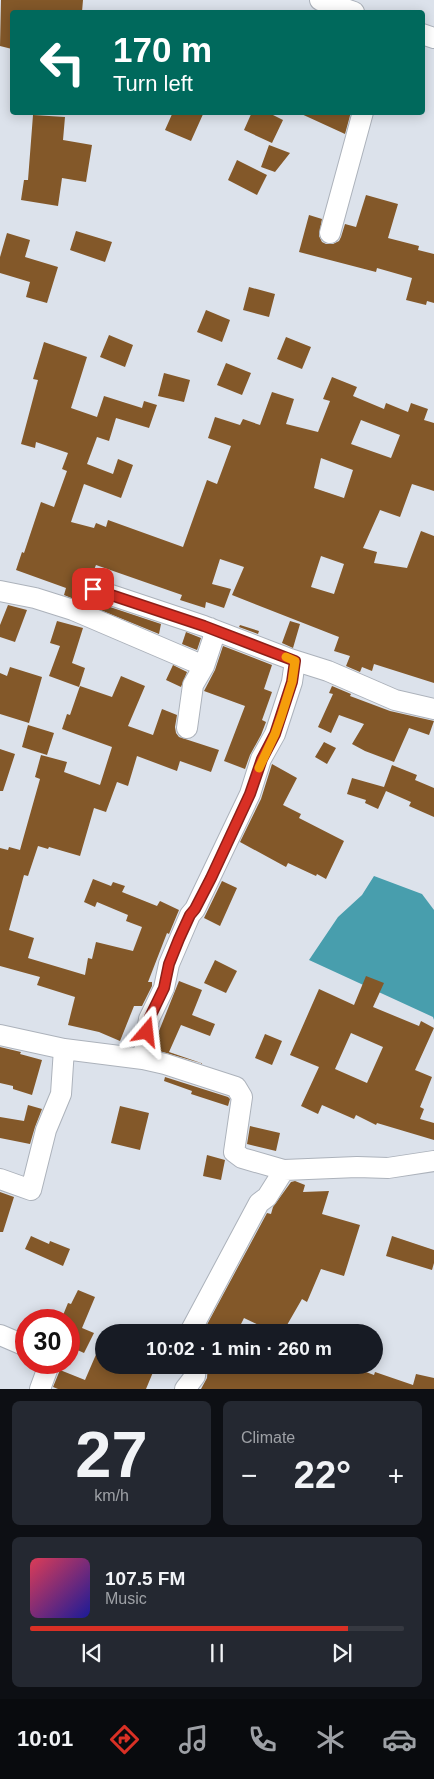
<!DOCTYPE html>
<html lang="en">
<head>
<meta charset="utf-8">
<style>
  :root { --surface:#171b24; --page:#242831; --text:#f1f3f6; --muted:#9ea1a6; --line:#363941; --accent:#d93025 }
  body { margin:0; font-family:Helvetica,sans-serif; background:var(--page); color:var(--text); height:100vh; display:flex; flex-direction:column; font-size:19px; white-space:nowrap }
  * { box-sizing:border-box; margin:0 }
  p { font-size:16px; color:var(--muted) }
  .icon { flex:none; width:28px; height:28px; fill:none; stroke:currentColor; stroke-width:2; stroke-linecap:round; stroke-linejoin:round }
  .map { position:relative; height:1389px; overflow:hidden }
  .panel { display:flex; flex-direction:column; gap:12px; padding:12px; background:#0d0f14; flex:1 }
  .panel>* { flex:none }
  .guide { position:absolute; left:10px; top:10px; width:415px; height:105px; border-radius:5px; box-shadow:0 2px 12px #0003; background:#00695c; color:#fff; overflow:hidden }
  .speed { position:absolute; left:15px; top:1309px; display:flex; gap:10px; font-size:25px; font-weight:700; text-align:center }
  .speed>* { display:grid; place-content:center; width:65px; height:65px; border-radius:50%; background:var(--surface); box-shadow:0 2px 12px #0003; line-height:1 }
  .speed .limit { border:8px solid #d22; background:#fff; color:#111 }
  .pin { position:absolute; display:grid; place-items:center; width:42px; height:42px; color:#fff; margin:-21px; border-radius:10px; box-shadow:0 2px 8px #0006 }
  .me { position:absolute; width:55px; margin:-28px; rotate:17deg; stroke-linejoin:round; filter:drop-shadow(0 0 4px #0008) }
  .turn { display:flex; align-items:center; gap:18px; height:105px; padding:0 20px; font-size:22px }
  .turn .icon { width:65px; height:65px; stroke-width:2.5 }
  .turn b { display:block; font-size:35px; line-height:42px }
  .big { font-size:38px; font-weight:700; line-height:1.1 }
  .panel .card { flex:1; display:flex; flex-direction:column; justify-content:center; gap:8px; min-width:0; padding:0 18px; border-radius:8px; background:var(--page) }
  .panel .dial { align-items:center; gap:0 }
  .dial b { font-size:65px; line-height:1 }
  .song { display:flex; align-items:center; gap:15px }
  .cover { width:60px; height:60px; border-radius:8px; background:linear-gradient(135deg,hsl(350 70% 55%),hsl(240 70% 35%)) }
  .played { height:5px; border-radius:2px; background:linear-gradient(90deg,var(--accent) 85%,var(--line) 85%) }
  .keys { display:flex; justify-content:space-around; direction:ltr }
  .heat { display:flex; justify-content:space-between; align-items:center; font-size:28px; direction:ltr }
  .panel .tiles { flex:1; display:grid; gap:12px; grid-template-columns:1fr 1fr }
  .card:last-child { grid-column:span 2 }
  .trip { position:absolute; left:95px; top:1324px; width:288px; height:50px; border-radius:25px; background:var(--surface); box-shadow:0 2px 12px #0003; font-weight:700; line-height:50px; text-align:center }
  .menu { display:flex; height:80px; justify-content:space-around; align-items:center; background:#090b0e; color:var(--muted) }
  .menu .icon { width:35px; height:35px }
  .menu .active { color:var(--accent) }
  .menu b { font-size:22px; color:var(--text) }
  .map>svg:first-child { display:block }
  .water { fill:#489ead }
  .building { fill:#835829; fill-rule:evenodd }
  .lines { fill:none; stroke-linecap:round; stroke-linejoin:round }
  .minor-casing { stroke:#acb2bb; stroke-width:22 }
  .minor { stroke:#fff; stroke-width:20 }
  .route-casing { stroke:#8d1f18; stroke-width:12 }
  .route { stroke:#d93025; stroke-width:9 }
  .slow { stroke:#f59e0b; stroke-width:9 }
</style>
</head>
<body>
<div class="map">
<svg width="434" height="1389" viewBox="0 0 434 1389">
  <rect width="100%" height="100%" fill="#dce2eb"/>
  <!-- water -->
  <path class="water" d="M374,876L422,894L434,910V1020L433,1017L309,960L338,917L362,895Z"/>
  <!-- building -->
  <path class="building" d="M1,0H83L82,12H12V49L0,46Z
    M173,112H204L191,141L165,130Z
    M252,112H267L283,120L272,143L244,130Z
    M297,112H351L345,134Z
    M33,115L65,117L63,140L92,145L86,182L62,178L58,206L21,200L24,180H28Z
    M269,145L290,153L275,172L261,167Z
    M237,160L267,175L257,195L228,180Z
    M366,195L398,204L388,238L419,246L418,250L434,254V303L427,301L426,305L406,300L412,278L377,268L376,272L299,252L309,215L322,219L319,236L322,242L326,244H333L339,241L341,237L345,224L356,227Z
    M76,231L112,242L105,262L70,250Z
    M7,233L30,240L25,257L58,267L47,303L26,297L30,282L0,273V257Z
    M249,287L275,294L269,317L243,310Z
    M206,310L230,320L222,342L197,332Z
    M109,335L133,345L125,367L100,357Z
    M286,337L311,347L302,369L277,359Z
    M44,342L87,357L71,408L97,417L104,396L142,408L144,401L157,405L149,428L116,418L109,441L97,437L87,464L113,474L118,459L133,465L121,498L84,484L71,522L94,528L96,523L106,527L108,520L183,547L207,480L217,484L231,446L208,438L215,417L240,425L243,419L260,425L272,392L294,399L286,424L318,432L330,401L323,399L332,377L357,387L353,396L384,409L386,403L408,412L411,403L428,409L424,420L434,423V491L412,484L400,517L380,510L363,548L377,552L374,563L407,568L421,531L434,536V683L374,664L372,671L362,667L360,672L346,666L350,656L334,651L339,637L232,595L244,567L220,559L212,584L231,589L224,608L206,602L205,608L180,600L182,595L96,565L91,577L86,580L82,585V592L84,597L89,600L161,624L159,634L64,595L66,588L16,570L22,552L24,553L41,502L54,507L67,471L62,469L68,453L36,442L35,448L21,444L38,380L33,379ZM361,420L400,435L391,458L351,444ZM321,458L353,470L344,498L314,488ZM321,556L344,564L334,594L311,587Z
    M226,363L251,373L242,395L217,385Z
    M164,373L190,380L184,402L158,396Z
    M8,605L27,610L15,642L0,637V625Z
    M57,621L83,628L72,663L85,668L79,687L49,676L60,646L50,643Z
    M290,621L300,624L293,648L282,643Z
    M240,625L259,631L258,634L239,627Z
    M186,632L201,638L197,650L182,644Z
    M223,646L272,665L264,689L272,692L262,720L266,722L261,735L250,755L245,769L224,761L245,706L204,691L215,670Z
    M173,665L187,672L181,687L166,680Z
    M10,667L42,677L29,723L0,714V673L7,676Z
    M121,676L145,686L128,726L153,735L162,709L177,715L175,727L176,733L179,737L219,750L211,772L180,761L177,771L137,756L128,786L117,782L106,812L94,808L80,856L49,847L48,849L38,846L28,876L24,875L9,930L34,938L28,958L85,975L88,958L92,959L96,942L133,951L142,927L126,921L128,915L97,902L95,907L84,902L93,879L111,886L113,882L125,886L122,892L157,906L160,901L179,910L169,934L167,933L148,982H152V986L142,1006H134L120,1041L99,1032L68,1025L75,997L37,985L40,977L0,966V848L8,850L9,847L20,850L40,779L35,777L41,755L67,762L64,772L100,785L112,747L62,729L67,714L70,715L80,686L112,697Z
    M332,686L351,694L350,696L390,711L434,721L429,735L409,728L394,762L365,751L352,744L364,724L339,715L331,733L318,727L333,694L329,693Z
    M28,725L54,733L47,755L22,747Z
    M324,742L336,748L327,764L315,757Z
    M0,749L15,754L3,791H0Z
    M272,764L297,778L283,805L301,814L299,818L344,841L326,879L317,874L316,876L288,863L286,867L240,842L261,799Z
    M392,765L417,775L415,780L434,788V817L409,806L411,802L386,791L378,809L365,803L366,800L347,794L352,778L384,787Z
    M222,881L237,888L220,926L204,918Z
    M215,960L237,971L226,993L204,983Z
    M366,976L384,983L373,1007L419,1026L421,1021L434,1028L415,1070L432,1077L420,1107L424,1109L420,1119L434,1123V1140L377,1123L376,1125L356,1115L354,1119L322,1105L318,1114L301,1106L319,1067L290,1055L319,989L354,1005ZM351,1033L383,1047L367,1083L335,1069Z
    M179,981L202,990L192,1015L215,1024L210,1036L181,1025L169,1052L204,1064L156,1050L159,1031Z
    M265,1034L282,1041L272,1065L255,1058Z
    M0,1047L21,1052L20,1054L42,1060L32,1095L13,1089V1086L0,1083Z
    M165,1077L228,1097L230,1099L228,1106L191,1094L192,1091L164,1081Z
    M28,1105L42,1109L35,1127L30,1144L0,1138V1117L24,1121Z
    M120,1106L149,1113L140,1150L111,1143Z
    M250,1126L280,1133L276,1151L247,1144Z
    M207,1155L225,1160L221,1180L203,1176Z
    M295,1181L305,1185L303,1192L329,1191L322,1214L360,1225L344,1276L321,1269L307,1302L302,1299L283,1332H273L244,1318L237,1332H203L267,1213L271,1214L273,1207L291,1182Z
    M0,1192L14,1197L3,1232H0Z
    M31,1236L49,1244L50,1241L70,1249L63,1266L25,1249Z
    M392,1236L434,1250V1263L432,1270L386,1256Z
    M78,1290L95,1297L82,1328L94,1333L84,1353L73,1348L69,1360V1320H61L68,1303L71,1304Z
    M104,1336V1365H156L146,1389H58L53,1387L60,1370L85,1380Z
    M208,1365H347L374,1375L375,1372L413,1385L416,1374L434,1378V1389H201L207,1378Z"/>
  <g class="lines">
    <!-- minor casing -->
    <g class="minor-casing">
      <path id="minor" d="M320,0L354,12
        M422,34L434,38
        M330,233L363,112
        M93,589L204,626L290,659L328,671L395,700L434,709
        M0,591L35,598L73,610L204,666L214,636L210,628
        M187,728L193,685L204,666
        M0,1035L64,1049L143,1059L165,1064L236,1087L242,1097L234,1152L242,1158L284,1170L357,1167L388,1168L434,1161
        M143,1059L149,1019L164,988L169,964L190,915L195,909L250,794L261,759L275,734L292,682L295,661
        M0,1179L31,1190L46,1130L61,1094L64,1049
        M190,1332L259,1203L267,1197L284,1170
        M0,1335L26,1346
        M40,1389L50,1362
        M185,1389L195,1376L196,1365"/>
    </g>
    <!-- minor -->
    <use href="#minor" class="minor"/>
  </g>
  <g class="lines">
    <!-- route casing -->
    <g class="route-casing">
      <path id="route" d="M93,589L204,626L295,661L292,682L275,734L262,759L250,794L211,878L195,909L190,915L179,939L169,964L164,988L149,1019L147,1032"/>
    </g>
    <!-- route -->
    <use href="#route" class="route"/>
    <!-- slow -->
    <path class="slow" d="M259,768L275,734L281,717L292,682L295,661L286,657"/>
  </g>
</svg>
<div class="speed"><div class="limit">30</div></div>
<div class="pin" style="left:93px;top:589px;background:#d93025"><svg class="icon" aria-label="arrive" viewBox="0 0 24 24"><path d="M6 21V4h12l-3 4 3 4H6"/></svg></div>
<svg class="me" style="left:147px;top:1032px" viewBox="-20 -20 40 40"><path d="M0-17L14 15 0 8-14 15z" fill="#d93025" stroke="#fff" stroke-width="4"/></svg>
<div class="trip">10:02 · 1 min · 260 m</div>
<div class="guide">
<div class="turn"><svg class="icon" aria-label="left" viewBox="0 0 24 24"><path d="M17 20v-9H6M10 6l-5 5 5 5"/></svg><div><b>170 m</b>Turn left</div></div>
</div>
</div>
<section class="panel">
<div class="tiles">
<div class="card dial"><b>27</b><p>km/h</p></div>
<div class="card"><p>Climate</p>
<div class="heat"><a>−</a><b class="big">22°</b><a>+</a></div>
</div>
<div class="card">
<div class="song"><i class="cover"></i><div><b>107.5 FM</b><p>Music</p></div></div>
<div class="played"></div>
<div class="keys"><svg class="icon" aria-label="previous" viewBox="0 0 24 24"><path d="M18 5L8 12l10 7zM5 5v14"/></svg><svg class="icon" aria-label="pause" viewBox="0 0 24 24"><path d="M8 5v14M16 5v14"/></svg><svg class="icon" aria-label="next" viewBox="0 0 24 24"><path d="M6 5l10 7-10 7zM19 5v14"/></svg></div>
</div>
</div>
</section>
<nav class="menu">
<b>10:01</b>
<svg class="icon active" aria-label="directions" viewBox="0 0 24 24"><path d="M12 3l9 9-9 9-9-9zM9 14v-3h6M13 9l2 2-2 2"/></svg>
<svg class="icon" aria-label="music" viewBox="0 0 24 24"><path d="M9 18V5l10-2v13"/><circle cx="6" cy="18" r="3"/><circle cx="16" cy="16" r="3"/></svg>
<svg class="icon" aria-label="phone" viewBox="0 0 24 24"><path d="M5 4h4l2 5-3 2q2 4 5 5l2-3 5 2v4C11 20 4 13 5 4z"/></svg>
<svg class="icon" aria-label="climate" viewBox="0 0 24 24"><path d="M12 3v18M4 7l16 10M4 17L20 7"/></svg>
<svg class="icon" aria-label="car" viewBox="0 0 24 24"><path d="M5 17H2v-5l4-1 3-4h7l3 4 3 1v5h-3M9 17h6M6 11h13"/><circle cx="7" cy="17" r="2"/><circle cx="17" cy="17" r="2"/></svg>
</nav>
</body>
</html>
